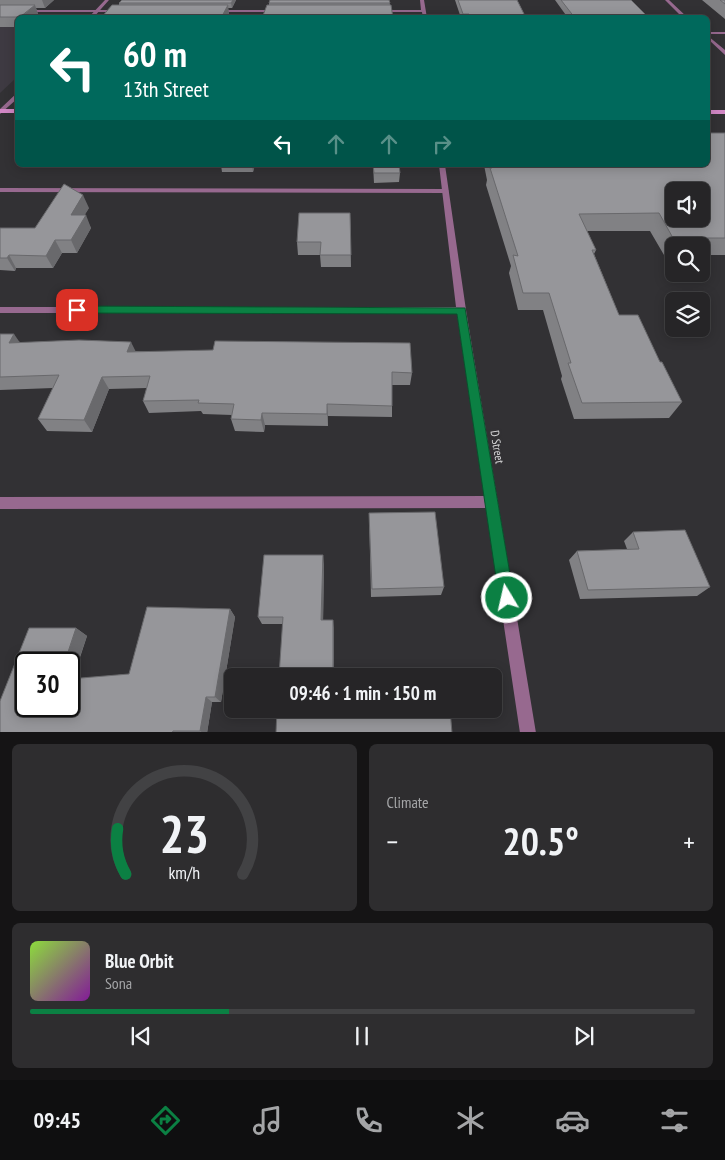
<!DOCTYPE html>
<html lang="en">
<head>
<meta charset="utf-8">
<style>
  :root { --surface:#262527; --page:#2e2d2f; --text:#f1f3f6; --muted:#a4a5a7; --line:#424244; --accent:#0b8043 }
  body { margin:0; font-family:"PT Sans Narrow",sans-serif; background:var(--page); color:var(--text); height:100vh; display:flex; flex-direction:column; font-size:19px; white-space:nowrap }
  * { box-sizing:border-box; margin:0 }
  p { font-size:16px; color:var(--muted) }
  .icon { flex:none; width:28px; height:28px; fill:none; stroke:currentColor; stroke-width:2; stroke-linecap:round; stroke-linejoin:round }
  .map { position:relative; height:732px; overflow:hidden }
  .panel { display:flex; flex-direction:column; gap:12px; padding:12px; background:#151415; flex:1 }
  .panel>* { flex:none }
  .guide { position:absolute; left:15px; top:15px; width:695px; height:152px; border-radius:8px; box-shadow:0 2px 12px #0003,0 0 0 1px var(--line); background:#00695c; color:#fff; overflow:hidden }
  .buttons { position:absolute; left:665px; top:182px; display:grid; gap:10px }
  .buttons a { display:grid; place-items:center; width:45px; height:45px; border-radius:8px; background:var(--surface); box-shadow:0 2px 12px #0003,0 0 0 1px var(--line); font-size:25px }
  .speed { position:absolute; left:15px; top:652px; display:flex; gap:10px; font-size:25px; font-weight:700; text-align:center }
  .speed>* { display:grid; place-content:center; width:65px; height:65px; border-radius:50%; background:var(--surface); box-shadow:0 2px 12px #0003,0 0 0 1px var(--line); line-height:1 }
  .speed .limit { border:2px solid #111; border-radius:8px; background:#fff; color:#111 }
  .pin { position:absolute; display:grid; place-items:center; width:42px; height:42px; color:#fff; margin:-21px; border-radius:10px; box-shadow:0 2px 8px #0006 }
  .me { position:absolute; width:55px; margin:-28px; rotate:351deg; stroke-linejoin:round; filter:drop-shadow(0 0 4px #0008) }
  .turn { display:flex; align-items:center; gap:18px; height:105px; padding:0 25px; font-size:22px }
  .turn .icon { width:65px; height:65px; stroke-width:2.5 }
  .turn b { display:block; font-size:35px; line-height:42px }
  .lanes { display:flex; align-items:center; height:48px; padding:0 25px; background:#0003; justify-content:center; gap:25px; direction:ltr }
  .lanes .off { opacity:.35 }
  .big { font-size:38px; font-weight:700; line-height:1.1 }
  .panel .tile { flex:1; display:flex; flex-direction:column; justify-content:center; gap:8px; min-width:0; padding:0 18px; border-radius:8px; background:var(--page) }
  .panel .dial { align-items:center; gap:0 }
  .dial svg { height:130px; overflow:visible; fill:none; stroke:var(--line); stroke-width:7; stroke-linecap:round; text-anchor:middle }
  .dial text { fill:var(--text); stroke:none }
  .song { display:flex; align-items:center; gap:15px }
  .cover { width:60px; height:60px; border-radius:8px; background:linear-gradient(135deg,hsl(90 70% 55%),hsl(290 70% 35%)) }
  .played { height:5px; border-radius:2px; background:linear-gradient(90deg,var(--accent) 30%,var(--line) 30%) }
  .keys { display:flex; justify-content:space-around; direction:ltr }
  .heat { display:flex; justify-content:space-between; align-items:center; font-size:28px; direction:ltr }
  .panel .tiles { flex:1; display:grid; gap:12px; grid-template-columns:1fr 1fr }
  .tile:last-child { grid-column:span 2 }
  .trip { position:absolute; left:224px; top:668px; width:278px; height:50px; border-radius:8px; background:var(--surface); box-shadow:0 2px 12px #0003,0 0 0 1px var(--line); font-weight:700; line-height:50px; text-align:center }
  .dock { display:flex; height:80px; justify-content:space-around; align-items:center; background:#0f0f10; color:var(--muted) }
  .dock .icon { width:35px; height:35px }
  .dock .current { color:var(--accent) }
  .dock b { font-size:22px; color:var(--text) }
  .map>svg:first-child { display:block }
  .built { fill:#3e3a42 }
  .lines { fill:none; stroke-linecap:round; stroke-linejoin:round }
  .service { fill:#97698f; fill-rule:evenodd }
  .minor { fill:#97698f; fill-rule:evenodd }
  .tertiary { fill:#97698f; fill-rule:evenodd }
  .secondary { fill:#d187c5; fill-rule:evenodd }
  .wall { fill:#818184 }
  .shaded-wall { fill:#69696c }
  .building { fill:#96969a; stroke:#69696c; fill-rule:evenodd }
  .route { fill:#0b8043; stroke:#07532c }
  .labels { text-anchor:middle; stroke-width:5; stroke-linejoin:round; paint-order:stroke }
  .street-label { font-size:12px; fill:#d9d9da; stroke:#323134 }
</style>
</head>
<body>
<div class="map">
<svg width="725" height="733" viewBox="0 0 725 733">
  <rect width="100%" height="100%" fill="#323134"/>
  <!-- built -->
  <path class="built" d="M0,15L71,16L72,17L18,18L17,77L0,93Z"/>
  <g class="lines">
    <!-- service -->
    <path class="service" d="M708,32H725V34H708Z
      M0,188L445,189L449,191L445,193L0,192Z
      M492,496L496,498L498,502L496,506L492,508L0,509V497Z"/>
    <!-- minor -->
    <path class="minor" d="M420,0H424L427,18H423L422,12H380L378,11L380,10H421Z
      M665,0H669L688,18H683Z
      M0,10H118L120,11L118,12H0Z
      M213,10H276L278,11L276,12H215Z
      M708,36L725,50V55L708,39Z
      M439,165H445L466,310L536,733H520L457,313H0V307H456Z"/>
    <!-- tertiary -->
    <path class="tertiary" d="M105,0H109L93,18H88Z
      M18,92V98L0,114V109Z"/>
    <!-- secondary -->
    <path class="secondary" d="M0,109H18V113H0Z
      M708,110H725V114H708Z"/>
  </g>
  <!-- wall -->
  <path class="wall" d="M0,0H54L45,8H36L38,14L34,18H18V27H0Z
    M236,0L232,8H228L229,14L119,5V3Z
    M389,0L390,5H269V3Z
    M455,0H517L526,18H461Z
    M555,0H631L649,18H568Z
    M702,0H725V19Z
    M725,133V255H701V246H674V255H664L650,231H587L596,250L594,254L619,315L660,362L682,402L669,418L574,419L561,379L562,376L543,310H518L509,273L511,266L486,185L487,180L484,165H708Z
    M221,165H255L253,172H222Z
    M373,165H399L400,173L399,182L374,183Z
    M89,208L84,215L91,228L77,253H62L53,268H16L15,271L0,270V228H35Z
    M350,213L351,267H321L320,255H298L297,242Z
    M0,334L20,342L412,373L410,385H392V417L328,416V426L265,425L264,432L235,431L231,419L232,415L203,414L201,411L149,413L143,401L147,388L109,389L92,432L47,431L38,419L53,388L0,390Z
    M369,513L444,587L441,595L371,597Z
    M633,532L710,587L697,596L580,599L569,560L577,551L627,549L624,541Z
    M324,564L323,620L334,628V671L279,676L283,624H262L258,617Z
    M230,609L235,617L221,702H212L207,733H0L76,628L87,636L73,679L129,674Z"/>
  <!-- shaded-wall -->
  <path class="shaded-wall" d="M42,0H54L45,8Z
    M233,0H236L232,8L231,3Z
    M35,5L38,14L34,18H20Z
    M228,5L229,14L228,18H221Z
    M252,165H255L253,172Z
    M83,195L89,208L77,228L71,215Z
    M86,215L91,228L77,253L71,240Z
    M55,240L62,253L53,268L46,256Z
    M9,255L16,268L15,271L7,258Z
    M14,334L23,347L9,343Z
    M131,342L137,354L127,352Z
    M102,377L109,389L92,432L84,420Z
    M327,404L328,416V426L327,414Z
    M262,413L265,425L264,432L261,420Z
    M323,555L324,564L323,628L321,620Z
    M230,609L235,617L221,702L215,697Z
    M333,620L334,628V676L333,671Z
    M76,628L87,636L70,685L69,684V664H64Z
    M206,697L212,702L207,733H203L200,731Z"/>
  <!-- building -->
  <path class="building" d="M122,0H233L231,3H119Z
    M270,0H389L390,3H269Z
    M458,0H517L526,18H470L469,14H463Z
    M561,0H631L649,18H575Z
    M720,0H725V4Z
    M0,5H35L20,17H0Z
    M112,5H228L221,18H101Z
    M267,5H391L393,18H262Z
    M708,133H725V238H673L659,213L579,214L596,250H592L619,315H638L660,362H662L682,402L582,403L568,363H571L549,293H523L513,255L518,256L490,168H492L491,165H708ZM674,191H701V219H674Z
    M373,165H399L400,173H374Z
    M64,184L83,195L71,215H86L71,240H55L46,256L9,255L7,258H0V228H35Z
    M299,213H350L351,255H320L321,242H297Z
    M0,334H14L9,343L79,340L131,342L127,352L213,350L215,341L410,343L412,373L392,372V406L327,404V414L262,413L261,420L231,419L234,404L198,403L199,400L143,401L150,376L102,377L84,420L38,419L59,375L0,377Z
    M435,512L444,587L372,589L369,513Z
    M685,530L710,587L588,590L577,551L639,549L633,532Z
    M264,555H323L321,620H333V671L446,669L447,676H279L283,617H258Z
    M147,607L230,609L215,697H206L200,731H173L172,733H0V701L29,628H76L64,664H26V706H69V679L129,674Z
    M277,709H450L452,733H276Z"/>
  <!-- route -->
  <path class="route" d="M77,306L465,308L514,598L512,603L507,606L501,603L499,598L457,314L77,313L72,310Z"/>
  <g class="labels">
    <!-- street labels -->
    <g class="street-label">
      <text transform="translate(497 447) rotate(81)" y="4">D Street</text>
    </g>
  </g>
</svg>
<div class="buttons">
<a><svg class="icon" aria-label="sound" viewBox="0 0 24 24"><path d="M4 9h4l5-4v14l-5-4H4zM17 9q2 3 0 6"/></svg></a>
<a><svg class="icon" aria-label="search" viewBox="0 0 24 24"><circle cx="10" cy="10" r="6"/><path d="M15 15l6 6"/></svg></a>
<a><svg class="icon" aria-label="layers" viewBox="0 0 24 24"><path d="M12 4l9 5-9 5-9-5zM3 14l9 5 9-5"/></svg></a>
</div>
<div class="speed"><div class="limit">30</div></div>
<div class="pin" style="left:77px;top:310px;background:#d93025"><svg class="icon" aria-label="arrive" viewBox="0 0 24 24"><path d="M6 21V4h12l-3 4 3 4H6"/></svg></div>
<svg class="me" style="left:507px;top:598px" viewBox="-20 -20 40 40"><circle r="17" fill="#0b8043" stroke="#fff" stroke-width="3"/><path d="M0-11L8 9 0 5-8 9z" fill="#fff"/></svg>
<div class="trip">09:46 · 1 min · 150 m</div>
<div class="guide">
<div class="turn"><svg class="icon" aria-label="left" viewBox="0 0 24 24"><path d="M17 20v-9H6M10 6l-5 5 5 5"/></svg><div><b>60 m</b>13th Street</div></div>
<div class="lanes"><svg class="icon" aria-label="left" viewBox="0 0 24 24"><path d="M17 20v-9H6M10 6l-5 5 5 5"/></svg><svg class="icon off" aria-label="ahead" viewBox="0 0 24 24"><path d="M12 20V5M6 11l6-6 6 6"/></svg><svg class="icon off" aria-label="ahead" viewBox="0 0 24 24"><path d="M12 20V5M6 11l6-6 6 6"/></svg><svg class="icon off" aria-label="right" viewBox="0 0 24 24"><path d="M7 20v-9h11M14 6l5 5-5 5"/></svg></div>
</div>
</div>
<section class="panel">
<div class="tiles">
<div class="tile dial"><svg viewBox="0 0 100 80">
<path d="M14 69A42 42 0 1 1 86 69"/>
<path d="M14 69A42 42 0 0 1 9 41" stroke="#0b8043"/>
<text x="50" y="56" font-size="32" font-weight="700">23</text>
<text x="50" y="72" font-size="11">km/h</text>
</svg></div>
<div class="tile"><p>Climate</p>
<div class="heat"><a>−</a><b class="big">20.5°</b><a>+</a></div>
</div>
<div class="tile">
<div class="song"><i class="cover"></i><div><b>Blue Orbit</b><p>Sona</p></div></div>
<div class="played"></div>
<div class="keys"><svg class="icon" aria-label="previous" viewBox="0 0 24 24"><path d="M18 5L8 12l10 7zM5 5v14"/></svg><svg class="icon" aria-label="pause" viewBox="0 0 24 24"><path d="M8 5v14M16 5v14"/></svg><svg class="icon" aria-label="next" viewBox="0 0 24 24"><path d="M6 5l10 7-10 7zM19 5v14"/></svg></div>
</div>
</div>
</section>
<nav class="dock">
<b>09:45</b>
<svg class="icon current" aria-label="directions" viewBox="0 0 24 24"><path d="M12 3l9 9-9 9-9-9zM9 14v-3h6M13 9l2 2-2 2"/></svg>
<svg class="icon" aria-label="music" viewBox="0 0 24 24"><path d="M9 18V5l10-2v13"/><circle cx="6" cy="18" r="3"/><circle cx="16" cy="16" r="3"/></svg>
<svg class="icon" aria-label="phone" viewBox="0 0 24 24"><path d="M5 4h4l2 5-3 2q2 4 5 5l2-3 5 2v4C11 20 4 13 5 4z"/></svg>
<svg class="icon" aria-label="climate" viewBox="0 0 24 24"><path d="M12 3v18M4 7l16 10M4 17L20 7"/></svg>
<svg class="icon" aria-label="car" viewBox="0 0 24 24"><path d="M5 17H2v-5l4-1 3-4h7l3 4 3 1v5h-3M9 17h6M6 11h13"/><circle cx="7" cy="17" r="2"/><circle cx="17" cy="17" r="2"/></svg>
<svg class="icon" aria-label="filters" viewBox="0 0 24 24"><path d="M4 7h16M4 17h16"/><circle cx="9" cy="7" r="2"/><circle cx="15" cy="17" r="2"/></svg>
</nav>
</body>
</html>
